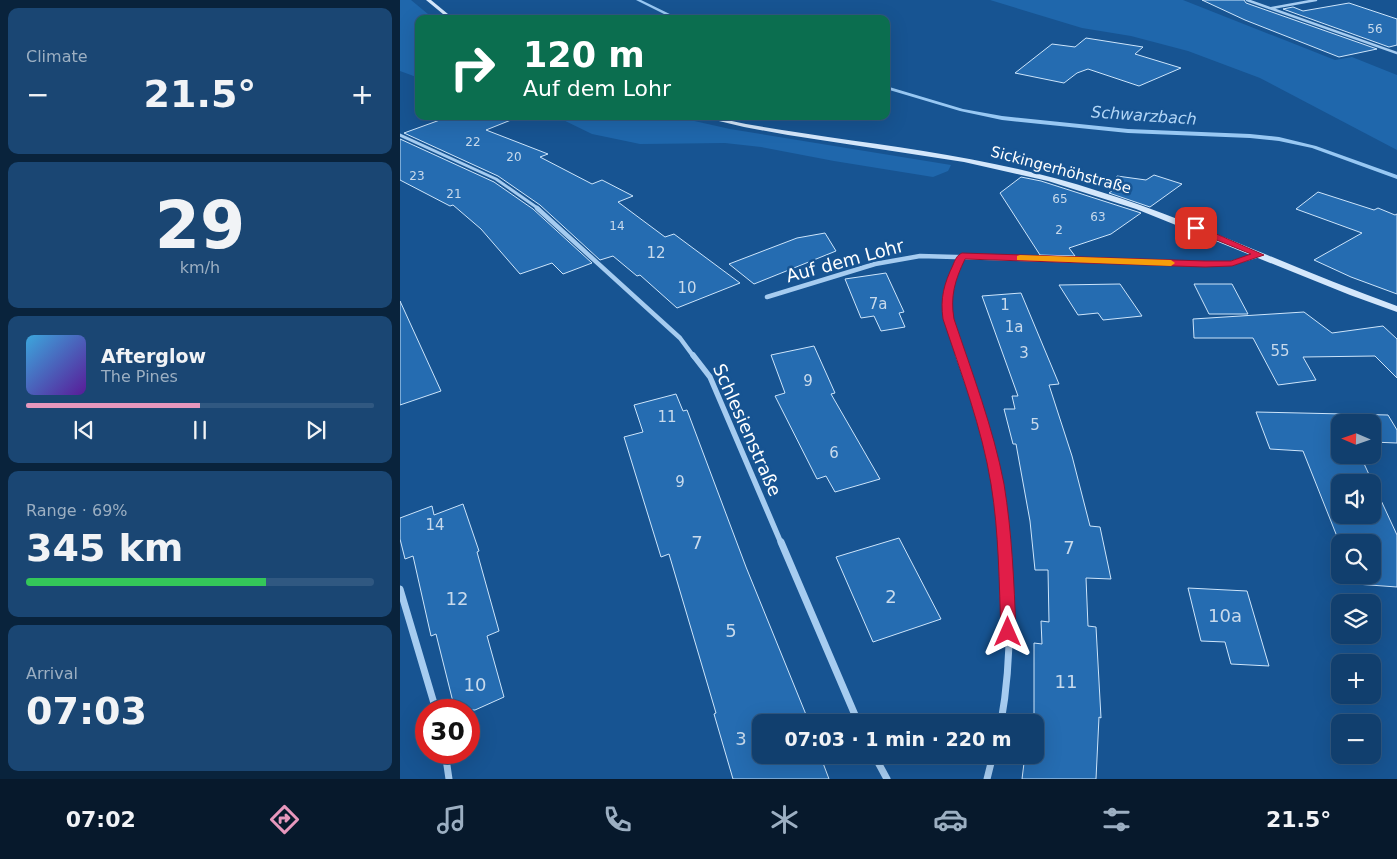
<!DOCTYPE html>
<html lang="en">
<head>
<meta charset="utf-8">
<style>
  :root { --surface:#113f6e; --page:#1a4673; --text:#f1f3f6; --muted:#9cafc2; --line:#305881; --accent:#e797bd }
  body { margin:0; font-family:"DejaVu Sans",sans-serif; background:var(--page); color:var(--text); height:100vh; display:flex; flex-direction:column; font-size:19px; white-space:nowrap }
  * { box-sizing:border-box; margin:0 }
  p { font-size:16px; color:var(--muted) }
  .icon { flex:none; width:28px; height:28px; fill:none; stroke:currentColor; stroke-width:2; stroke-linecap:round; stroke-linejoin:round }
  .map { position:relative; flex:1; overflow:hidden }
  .drawer { display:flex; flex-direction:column; gap:8px; padding:8px; background:#09233c; width:400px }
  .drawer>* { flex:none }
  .guide { position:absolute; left:15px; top:15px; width:475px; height:105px; border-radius:10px; box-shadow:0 5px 20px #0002,0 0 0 1px var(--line); background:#0b6e4f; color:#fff; overflow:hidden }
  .needle { width:32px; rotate:272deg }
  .buttons { position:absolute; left:931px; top:414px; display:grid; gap:10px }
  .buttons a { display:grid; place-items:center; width:50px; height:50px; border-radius:10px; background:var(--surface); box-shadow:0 5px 20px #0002,0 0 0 1px var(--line); font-size:25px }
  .speed { position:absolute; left:15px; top:699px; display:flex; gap:10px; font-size:25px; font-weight:700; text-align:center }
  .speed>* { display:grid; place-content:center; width:65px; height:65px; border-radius:50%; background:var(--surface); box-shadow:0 5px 20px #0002,0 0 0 1px var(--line); line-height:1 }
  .speed .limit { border:8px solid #d22; background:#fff; color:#111 }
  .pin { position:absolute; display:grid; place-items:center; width:42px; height:42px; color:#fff; margin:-21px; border-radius:10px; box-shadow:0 2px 8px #0006 }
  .me { position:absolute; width:55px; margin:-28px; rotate:0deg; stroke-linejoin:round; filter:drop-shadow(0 0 4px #0008) }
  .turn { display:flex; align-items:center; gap:18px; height:105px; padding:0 25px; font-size:22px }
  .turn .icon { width:65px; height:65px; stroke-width:2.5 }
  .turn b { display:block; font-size:35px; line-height:42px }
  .big { font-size:38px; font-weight:600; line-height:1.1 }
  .drawer .card { flex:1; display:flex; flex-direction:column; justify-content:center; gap:8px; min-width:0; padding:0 18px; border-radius:10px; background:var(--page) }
  .drawer .dial { align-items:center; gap:0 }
  .dial b { font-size:65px; line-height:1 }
  .song { display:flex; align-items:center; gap:15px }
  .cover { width:60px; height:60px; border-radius:8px; background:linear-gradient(135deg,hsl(200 70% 55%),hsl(270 70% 35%)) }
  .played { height:5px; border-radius:2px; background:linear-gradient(90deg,var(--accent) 50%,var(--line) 50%) }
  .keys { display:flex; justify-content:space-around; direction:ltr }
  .heat { display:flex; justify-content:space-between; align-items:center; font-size:28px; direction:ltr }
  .charge { height:8px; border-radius:4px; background:linear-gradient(90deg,#34c759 69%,var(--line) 0) }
  .trip { position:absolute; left:352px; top:714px; width:292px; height:50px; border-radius:10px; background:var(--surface); box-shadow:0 5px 20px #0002,0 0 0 1px var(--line); font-weight:600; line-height:50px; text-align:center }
  .menu { display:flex; height:80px; justify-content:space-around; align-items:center; background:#07192c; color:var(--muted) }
  .menu .icon { width:35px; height:35px }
  .menu .current { color:var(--accent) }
  .menu b { font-size:22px; color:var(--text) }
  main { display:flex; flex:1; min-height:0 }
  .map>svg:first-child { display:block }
  .green { fill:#1f67ac }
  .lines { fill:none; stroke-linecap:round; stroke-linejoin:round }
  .stream { fill:#98c8f3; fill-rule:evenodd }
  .building { fill:#256cb1; stroke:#cde5fb; fill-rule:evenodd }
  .street-far4 { stroke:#a6ccf0; stroke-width:2.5 }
  .street-far3 { stroke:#a6ccf0; stroke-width:3 }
  .street-far2 { stroke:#a6ccf0; stroke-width:4.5 }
  .street-far1 { stroke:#a6ccf0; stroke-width:5.5 }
  .street { stroke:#a6ccf0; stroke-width:7 }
  .secondary { fill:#d4e7fb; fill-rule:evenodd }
  .route { fill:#e11d48; stroke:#92132f }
  .slow { fill:#f59e0b }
  .labels { text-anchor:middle; stroke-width:5; stroke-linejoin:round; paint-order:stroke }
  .far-number-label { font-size:12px; fill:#c8daec }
  .far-street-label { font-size:15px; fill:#fff; stroke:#175492 }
  .number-label { font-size:15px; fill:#c8daec }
  .far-water-label { font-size:16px; font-style:italic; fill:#b2d6f7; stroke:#175492 }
  .street-label { font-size:18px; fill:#fff; stroke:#175492 }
  .near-number-label { font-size:18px; fill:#c8daec }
</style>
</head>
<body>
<main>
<section class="drawer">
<div class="card"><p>Climate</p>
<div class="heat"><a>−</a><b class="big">21.5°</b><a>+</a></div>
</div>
<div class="card dial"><b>29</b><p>km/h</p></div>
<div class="card">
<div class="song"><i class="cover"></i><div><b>Afterglow</b><p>The Pines</p></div></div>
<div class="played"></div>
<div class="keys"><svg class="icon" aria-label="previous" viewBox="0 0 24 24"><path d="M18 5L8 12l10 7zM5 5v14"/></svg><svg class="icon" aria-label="pause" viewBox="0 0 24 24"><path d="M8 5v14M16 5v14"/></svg><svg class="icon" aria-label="next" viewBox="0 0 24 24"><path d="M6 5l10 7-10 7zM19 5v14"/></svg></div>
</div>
<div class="card"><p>Range · 69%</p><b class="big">345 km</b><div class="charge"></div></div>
<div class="card"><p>Arrival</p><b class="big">07:03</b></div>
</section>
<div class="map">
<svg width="997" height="779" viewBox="0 0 997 779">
  <rect width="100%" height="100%" fill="#175492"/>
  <!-- green -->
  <path class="green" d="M0,0H11L34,19H19V78L0,71Z
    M590,0H783L935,60L952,57L997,75V150L860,78L788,51L731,36L682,28Z
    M155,116H272L330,129L551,165L548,171L533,177L434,161L361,147L325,143L240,144L192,134Z"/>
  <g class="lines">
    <!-- stream -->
    <path class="stream" d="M236,0H241L280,19H274Z
      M486,86L563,109L602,116L728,129L850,134L879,137L916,146L997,175V179L912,148L879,141L850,138L728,133L602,120L560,111L486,89Z"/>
  </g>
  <!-- building -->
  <path class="building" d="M802,0H844L846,3L977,49L939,57L845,20Z
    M949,3L997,19V45L989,47L883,9L893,7L903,11Z
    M686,38L743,47L735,54L781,68L739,86L688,69L677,73L664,83L615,73L652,44L675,47Z
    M51,116H116V118L86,130L148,154L140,157L192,184L202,180L233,196L218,202L265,237L274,234L340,283L277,308L240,275L237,276L213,256L200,260L140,205L98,176L4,133Z
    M0,139L94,182L133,209L192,263L163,274L152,263L120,274L81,229L53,205L50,206L0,180Z
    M754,175L782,184L750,207L709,193L712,191L717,176L746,180Z
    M621,177L641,181L741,213L711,234L669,248L675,256L640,255L600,193Z
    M918,192L974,210L978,208L995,215L997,214V294L951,277L914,260L962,233L896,209Z
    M425,233L436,251L354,284L329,264L397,238Z
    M486,273L504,312L499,313L505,327L481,331L474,316L461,318L445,279Z
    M720,284L742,316L703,320L698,313L678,315L659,285Z
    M794,284H832L848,314H809Z
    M621,293L659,384L649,385L672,456L690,526L700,527L711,579L686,578L688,626L696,627L701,718L699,717L696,779H622L625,755H636V722H634V643L642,644L641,621L649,622L648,570H635L630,521L616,444H613L604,409H615L612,396H618L582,296Z
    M0,301L41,391L0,405Z
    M904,312L932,333L983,326L997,339V378L975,356L903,357L916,380L878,385L853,338H794L793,319Z
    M414,346L435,393L431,394L480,479L435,492L426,476L417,479L375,396L385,393L371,355Z
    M276,394L283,411L287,410L346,567L409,722H361V755H420L429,779H333L314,714L316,713L269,554L261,557L224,437L243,432L234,405Z
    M856,412L988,415L997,430V443L972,442V422H940V455H960L997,535V587L956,584L952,575H972V542H940V544L903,451L870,449ZM940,482H972V515H940Z
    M63,504L79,551L77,552L99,631L87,636L104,697L75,710H55L36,634L31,636L13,556L5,559L0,539V518L32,506L34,515Z
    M499,538L541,619L473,642L436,557Z
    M788,588L847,591L869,666L831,664L825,642L801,641Z"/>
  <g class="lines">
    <!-- street-far4 -->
    <path class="street-far4" d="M847,0L997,53
      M872,8L916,0"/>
    <!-- street-far3 -->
    <path class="street-far3" d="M0,135L96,179L139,209"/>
    <!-- street-far2 -->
    <path class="street-far2" d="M137,208L280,338L294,357
      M367,297L475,264L520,256L805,264L832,263L859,255
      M559,357C544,313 542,298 562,256"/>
    <!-- street-far1 -->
    <path class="street-far1" d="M293,355L310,377L381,543
      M558,355L588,441L597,481L606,543"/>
    <!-- street -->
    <path class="street" d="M381,542L458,722
      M0,589L36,710
      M601,722C612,662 611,602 606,542
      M45,752L49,779
      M474,755L487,779
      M587,779L593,755"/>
    <!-- secondary -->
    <path class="secondary" d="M26,0H31L54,19H49Z
      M298,116C315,116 330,121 346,124C374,129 401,133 428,137C519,150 610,162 698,191C800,223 896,270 997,306V312L950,295L736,209L648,181L564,162L388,135L344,127Z"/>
  </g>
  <!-- route -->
  <path class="route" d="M796,225L864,255L832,266L805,267L565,259C555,280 550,296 554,319C572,373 593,427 604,484C612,533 614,582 616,632L614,637L608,638L603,637L601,632C599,583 599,533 591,484C582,428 561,373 543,319C540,298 544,284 553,265C555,260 557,255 562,253L805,261H831L851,254L792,230V226Z"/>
  <!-- slow -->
  <path class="slow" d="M620,255L771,260L775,263L771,266L617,260V256Z"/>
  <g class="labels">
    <!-- far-number labels -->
    <g class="far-number-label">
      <text x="975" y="33">56</text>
      <text x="73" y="146">22</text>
      <text x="114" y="161">20</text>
      <text x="17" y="180">23</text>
      <text x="54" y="198">21</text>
      <text x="660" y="203">65</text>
      <text x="698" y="221">63</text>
      <text x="217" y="230">14</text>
      <text x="659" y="234">2</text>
    </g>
    <!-- far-street labels -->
    <g class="far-street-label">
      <text transform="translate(661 170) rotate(15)" y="5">Sickingerhöhstraße</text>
    </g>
    <!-- number labels -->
    <g class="number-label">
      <text x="256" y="258">12</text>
      <text x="287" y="293">10</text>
      <text x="478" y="309">7a</text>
      <text x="605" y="310">1</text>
      <text x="614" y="332">1a</text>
      <text x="880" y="356">55</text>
      <text x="624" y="358">3</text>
      <text x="408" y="386">9</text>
      <text x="267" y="422">11</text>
      <text x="635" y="430">5</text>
      <text x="434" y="458">6</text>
      <text x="280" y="487">9</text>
      <text x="35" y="530">14</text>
    </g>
    <!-- far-water labels -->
    <g class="far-water-label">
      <text transform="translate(744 115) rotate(4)" y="6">Schwarzbach</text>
    </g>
    <!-- street labels -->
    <g class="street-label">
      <text transform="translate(445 261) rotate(-15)" y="6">Auf dem Lohr</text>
      <text transform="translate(347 430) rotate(66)" y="6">Schlesienstraße</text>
    </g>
    <!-- near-number labels -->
    <g class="near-number-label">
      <text x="297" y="549">7</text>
      <text x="669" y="554">7</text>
      <text x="491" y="603">2</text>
      <text x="57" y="605">12</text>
      <text x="825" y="622">10a</text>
      <text x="331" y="637">5</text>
      <text x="666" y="688">11</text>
      <text x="75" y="691">10</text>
      <text x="341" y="745">3</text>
    </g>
  </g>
</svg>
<div class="buttons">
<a><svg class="needle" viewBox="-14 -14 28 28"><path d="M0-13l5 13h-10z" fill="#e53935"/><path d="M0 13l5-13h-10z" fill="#9cafc2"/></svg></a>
<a><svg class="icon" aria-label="sound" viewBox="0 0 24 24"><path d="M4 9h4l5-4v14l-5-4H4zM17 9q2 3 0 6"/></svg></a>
<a><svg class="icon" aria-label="search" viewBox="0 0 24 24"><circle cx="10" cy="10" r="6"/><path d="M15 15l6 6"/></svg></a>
<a><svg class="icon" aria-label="layers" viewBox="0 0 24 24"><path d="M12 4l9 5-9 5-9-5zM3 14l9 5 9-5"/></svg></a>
<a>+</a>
<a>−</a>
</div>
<div class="speed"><div class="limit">30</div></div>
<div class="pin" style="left:796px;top:228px;background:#d93025"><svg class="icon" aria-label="arrive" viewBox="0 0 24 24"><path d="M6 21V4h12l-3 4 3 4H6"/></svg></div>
<svg class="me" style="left:608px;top:632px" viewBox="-20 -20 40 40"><path d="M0-17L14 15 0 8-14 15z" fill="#e11d48" stroke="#fff" stroke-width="4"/></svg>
<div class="trip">07:03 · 1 min · 220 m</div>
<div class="guide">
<div class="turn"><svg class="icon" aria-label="right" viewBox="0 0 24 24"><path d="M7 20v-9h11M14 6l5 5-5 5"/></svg><div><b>120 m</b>Auf dem Lohr</div></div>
</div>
</div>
</main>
<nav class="menu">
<b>07:02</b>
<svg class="icon current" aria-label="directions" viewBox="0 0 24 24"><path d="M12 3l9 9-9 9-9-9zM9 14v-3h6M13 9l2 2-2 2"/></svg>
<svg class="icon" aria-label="music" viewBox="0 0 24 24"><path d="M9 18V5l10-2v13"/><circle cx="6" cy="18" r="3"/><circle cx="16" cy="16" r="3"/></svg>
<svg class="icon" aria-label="phone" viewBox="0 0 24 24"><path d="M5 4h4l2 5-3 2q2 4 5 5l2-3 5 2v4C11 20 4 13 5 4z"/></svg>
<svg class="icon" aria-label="climate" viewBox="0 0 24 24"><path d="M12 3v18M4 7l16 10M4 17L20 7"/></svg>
<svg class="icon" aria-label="car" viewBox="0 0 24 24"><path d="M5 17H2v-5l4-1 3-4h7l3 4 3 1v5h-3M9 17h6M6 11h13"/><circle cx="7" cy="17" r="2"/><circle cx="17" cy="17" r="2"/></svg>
<svg class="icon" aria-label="filters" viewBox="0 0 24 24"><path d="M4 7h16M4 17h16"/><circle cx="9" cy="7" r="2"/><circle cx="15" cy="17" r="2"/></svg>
<b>21.5°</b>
</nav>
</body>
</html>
